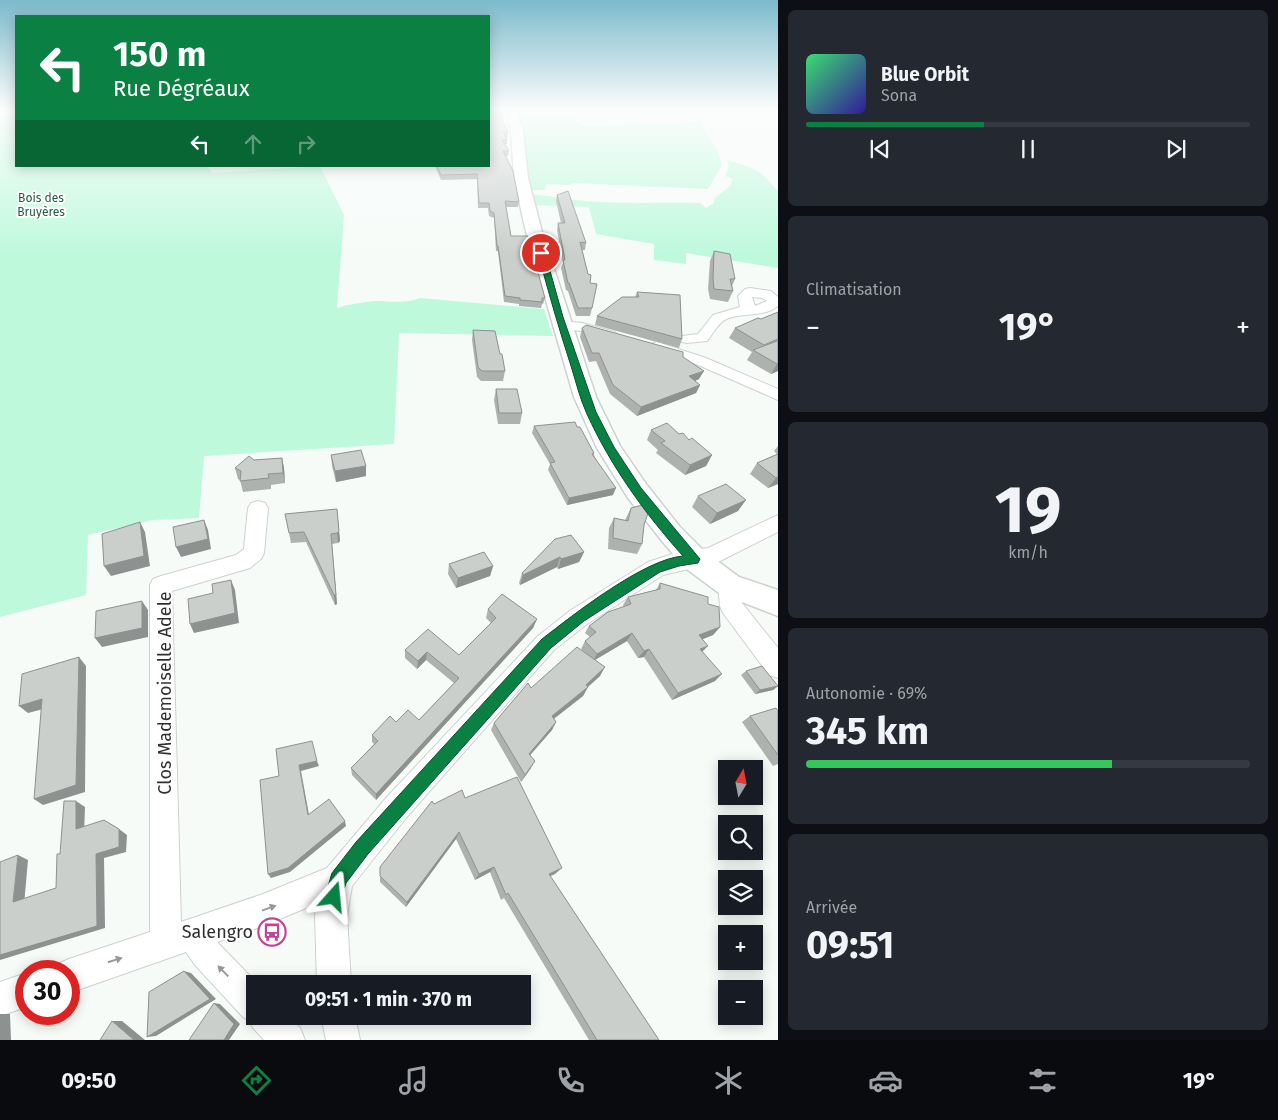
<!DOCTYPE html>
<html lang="fr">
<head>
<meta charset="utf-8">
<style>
  :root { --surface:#171b24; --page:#242831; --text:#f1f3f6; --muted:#9ea1a6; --line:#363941; --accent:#0b8043 }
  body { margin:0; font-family:"Fira Sans",sans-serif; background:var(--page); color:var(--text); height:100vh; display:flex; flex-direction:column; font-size:19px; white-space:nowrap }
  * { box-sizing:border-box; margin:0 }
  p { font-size:16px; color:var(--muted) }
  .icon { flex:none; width:28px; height:28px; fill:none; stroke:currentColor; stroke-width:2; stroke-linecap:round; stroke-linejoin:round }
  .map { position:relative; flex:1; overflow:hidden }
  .drawer { display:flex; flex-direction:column; gap:10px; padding:10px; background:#0d0f14; width:500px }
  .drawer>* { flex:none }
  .guide { position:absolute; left:15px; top:15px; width:475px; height:152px; border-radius:0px; box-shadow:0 2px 12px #0003; background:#0b8043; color:#fff; overflow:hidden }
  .needle { width:32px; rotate:10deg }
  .buttons { position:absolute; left:718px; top:760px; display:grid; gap:10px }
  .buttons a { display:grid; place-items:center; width:45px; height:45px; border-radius:0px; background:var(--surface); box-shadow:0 2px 12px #0003; font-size:25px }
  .speed { position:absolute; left:15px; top:960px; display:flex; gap:10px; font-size:25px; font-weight:700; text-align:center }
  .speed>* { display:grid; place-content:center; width:65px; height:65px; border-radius:50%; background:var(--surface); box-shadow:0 2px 12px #0003; line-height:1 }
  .speed .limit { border:8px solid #d22; background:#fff; color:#111 }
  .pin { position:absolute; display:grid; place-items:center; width:42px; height:42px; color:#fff; margin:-21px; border:2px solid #fff; border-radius:50%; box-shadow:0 1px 5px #0007 }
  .me { position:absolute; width:55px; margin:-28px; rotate:18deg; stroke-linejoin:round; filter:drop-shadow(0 0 4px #0008) }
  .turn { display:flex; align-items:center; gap:18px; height:105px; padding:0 15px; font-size:22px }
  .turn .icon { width:65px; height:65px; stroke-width:2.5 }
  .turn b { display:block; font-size:35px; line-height:42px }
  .lanes { display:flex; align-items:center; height:48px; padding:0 15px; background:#0003; justify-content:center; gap:25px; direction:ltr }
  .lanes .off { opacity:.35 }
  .big { font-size:38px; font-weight:700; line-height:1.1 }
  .drawer .card { flex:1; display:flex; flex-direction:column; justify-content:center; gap:8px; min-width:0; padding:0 18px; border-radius:8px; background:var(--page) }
  .drawer .dial { align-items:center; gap:0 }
  .dial b { font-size:65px; line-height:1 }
  .song { display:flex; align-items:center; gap:15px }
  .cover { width:60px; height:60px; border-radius:8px; background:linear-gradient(135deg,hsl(140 70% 55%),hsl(250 70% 35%)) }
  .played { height:5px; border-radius:2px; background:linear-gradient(90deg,var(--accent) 40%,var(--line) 40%) }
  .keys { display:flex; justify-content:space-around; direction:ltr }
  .heat { display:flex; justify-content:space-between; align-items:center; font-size:28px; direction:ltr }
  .charge { height:8px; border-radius:4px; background:linear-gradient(90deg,#34c759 69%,var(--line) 0) }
  .trip { position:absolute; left:246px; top:975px; width:285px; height:50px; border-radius:0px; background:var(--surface); box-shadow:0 2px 12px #0003; font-weight:700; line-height:50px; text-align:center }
  .tab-bar { display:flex; height:80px; justify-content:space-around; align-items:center; background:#090b0e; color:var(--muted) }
  .tab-bar .icon { width:35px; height:35px }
  .tab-bar .current { color:var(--accent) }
  .tab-bar b { font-size:22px; color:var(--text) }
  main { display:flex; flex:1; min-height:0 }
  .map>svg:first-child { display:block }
  .green { fill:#bef9dc }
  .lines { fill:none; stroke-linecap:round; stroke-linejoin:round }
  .minor-casing { stroke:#cdd2cf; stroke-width:2 }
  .major-casing { stroke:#cdd2cf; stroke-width:3 }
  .minor { fill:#fff; fill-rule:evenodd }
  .major { fill:#fff; fill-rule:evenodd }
  .wall { fill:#aeb2af }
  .shaded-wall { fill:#8d918f }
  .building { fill:#cacfcc; stroke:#8d918f }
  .oneway { fill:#979897 }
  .route { fill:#0b8043; stroke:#07532c }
  .labels { text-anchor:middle; stroke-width:4; stroke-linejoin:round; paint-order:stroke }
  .far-park-label { font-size:12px; fill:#225b44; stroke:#fff }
  .near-street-label { font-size:18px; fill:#2f302f; stroke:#fff }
  .near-poi-label { font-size:18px; fill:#2f302f; stroke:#fff; text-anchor:end }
</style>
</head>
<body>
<main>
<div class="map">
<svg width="778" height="1040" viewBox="0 0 778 1040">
  <rect width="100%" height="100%" fill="#f6fbf8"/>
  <!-- green -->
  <path class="green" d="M0,109H16V166H207L212,173L320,166L344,215L337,308C350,304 363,302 376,301C391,301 406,304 420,298L544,309L553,336L399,333L394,444L204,456L199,518L153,520L88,535L86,595L0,617Z
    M517,109H563L579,124L586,126L700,122L718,152L722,165L708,189L575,183L568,185L546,184L545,190H529C525,163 526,135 517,109Z
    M727,160L750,167L762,174L778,191V268L686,253V264L654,260V244L596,234L589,207L532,205L530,194C544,195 554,197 568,199C611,205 656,202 700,203L706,208L714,203L715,198L730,186L733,179L725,176L729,166Z"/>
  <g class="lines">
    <!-- minor casing -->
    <g class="minor-casing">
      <path id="minor" d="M750,288L771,291L778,297V306C762,319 735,311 722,322C716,327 712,335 707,341L687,343L682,342L680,339L682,336L698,334L713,315L740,307L738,296L745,289ZM752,297L762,298L767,301L755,306Z
        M562,321L582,323L615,332L617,335L615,338L610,339L581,331L557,328L555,325L557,322Z
        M657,342L706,358L778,389V400L696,364L652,350L649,347L652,344Z
        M258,501L265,503L268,508L264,553L261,559L250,568L172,591L181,922L263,894L327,868L386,798L538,636L571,610L648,562L679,552L708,548L778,515V532L718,562L663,575L587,624L554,650L406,818L352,886L347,915L351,984H317L315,915L318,903L263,926L217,942L258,984H255V1016H289L300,1028L305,1040H264L253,1028L249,1020L243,1017L195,965L186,952L69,993V971H54L57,964L69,959L150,932V585L153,579L161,576L236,555L244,549L248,508L251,503Z
        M729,576L737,579L740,585L742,603L778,648V678L769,675L723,613L720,606L718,585L721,579Z
        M26,973V1007L0,1016V982Z
        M321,1016H355L360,1040H326Z"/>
    </g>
    <!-- major casing -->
    <g class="major-casing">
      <path id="major" d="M506,109H516L523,131L528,178L542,232L596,397L620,446L646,484L680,527L704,551L739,577L778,590V616L719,593L684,567L662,541L628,498L597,448L574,397L526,232L514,178L511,131Z"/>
    </g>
    <!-- minor -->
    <use href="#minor" class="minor"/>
    <!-- major -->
    <use href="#major" class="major"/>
  </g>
  <!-- wall -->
  <path class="wall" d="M504,116L502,121L508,132V137H506L507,140V144H505L509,151L508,156H505L519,202L518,207H506L511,236L545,298L543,304H542L541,308L519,306V304L504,302L498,251H496L494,218L489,216L488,208H478L477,179L441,180L435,166H489Z
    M557,195L586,243L585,250H582L590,283L592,308L590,316H576L568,291L566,290L561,268L563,263L557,230L558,223H561L556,201Z
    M714,251L735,279L732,286L733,291L728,302L710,299L708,289L710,261Z
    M637,292L682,339L679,348L595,325L597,316L635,297Z
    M778,312V371L771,374L747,360L752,352L729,338L735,328L761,319Z
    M582,328L683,357L699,379L695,381L700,385L696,393L637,416L610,394L596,361L589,362L580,337Z
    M473,330L500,354L505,371L503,381H481L477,377L472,340Z
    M496,389L522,413L520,424H498L494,400Z
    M534,426L577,427L594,453V455L613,495L567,505L548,470L550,464L532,433Z
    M651,430L679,434L712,455L706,466L685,475L656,453L658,450L647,440Z
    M778,446V484L768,488L750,474L757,463L777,454L774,451Z
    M331,455L366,466V476L336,482L332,466Z
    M282,458L284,468L285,483L271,485V489L243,492L240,480L238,479L235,468L254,460Z
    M698,496L738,511L710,524L692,507Z
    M631,508L644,525L642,544L637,554L608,549L609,528L614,518L625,520Z
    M337,509L340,541L338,543L332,544L337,604L335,605L306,542L291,543L285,514Z
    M555,539L584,552L579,562L558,569L557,567L520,585L519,583L522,573Z
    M449,564L493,566L490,576L456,588L448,574Z
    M660,583L708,604L720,627L713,635L703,639V652L715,681L672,700L644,657L638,658L627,641L595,660L600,676L588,687L583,696L554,719L556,722L552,730L530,755L531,768L521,782L491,730L494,723L531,688L585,653L581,649L585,641L590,637L585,633L589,626L624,607L623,605L628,597L656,590Z
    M488,609L537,619L533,628L376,800L352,775L351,768L374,744L372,742V735L396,722L419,720L454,683L426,660L417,669L405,658V650L459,655L491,623L486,618Z
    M746,671L778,686L773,690L755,694L741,675Z
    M778,711V764L773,766L742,722L750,716Z
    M465,798L555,874L550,876L659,1040H589L504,898L501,900L490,872L475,880L456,839L406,907L380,882V876L434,804Z"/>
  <!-- shaded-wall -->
  <path class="shaded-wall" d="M778,363V371L771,374L777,364Z
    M704,371L699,379L685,385L689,376Z
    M700,385L696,393L637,416L641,407Z
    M712,455L706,466L685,475L690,465Z
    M282,458L284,468L285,483L283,473Z
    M366,466V476L336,482L335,471Z
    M778,477V484L768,488L776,478Z
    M616,488L613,495L567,505L569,498Z
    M746,500L738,511L710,524L717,513Z
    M204,520L208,530L211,549L181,557L176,547Z
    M140,522L145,532L150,566L111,576L104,566Z
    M339,531L340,541L338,543L337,533Z
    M331,534L337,604L335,605L334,595Z
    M584,552L579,562L558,569L561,559Z
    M560,557L557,567L520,585L523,575Z
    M493,566L490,576L456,588L458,578Z
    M231,580L235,590L239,623L194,633L190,624Z
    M142,601L148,610V637L102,647L95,638Z
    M537,619L533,628L376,800V794Z
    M720,627L713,635L693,643L699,635Z
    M632,633L627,641L593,661L597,654Z
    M708,646L701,653L700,649Z
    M649,649L644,657L638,658L644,651Z
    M427,652L426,660L417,669L418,661Z
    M79,657L86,666L85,792L43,805L34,799Z
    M605,667L600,676L582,692L588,687L583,696L548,723L552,716Z
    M722,674L715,681L672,700L678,693Z
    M778,686L773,690L755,694L760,690Z
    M42,699L51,707L28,713L19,706Z
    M556,722L552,730L525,761L529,754Z
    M317,761L319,766L301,771L310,820L308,815L299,765Z
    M535,761L531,768L521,782L525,775Z
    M76,801L85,807L84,834L76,829Z
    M345,821L346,826L290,872L271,878L268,874Z
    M119,829L127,835L126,852L104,858L105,928L0,960V955Z
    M459,832L456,839L406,907L407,902Z
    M18,855L28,860L24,905L13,902Z
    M494,867L490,872L475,880L479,874Z
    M562,868L555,874L543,879L549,874Z
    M184,971L191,973L216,999L156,1036L147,1037Z
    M214,1003L220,1004L240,1024L229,1040H224Z
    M0,1014H10L11,1040H0Z
    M112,1021H122L145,1040H134Z"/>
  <!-- building -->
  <path class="building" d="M489,109H499L504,116L501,118L508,132H503L507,140H502L509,151H503L513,171L519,202L505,201L511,236H528L545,298H542V302L520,300V298L505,296L498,246H497L494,213L490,211L489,203H479L477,174L441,175L437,166H489Z
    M568,191L586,243L580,242L588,274L591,275L590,283L597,284L592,308H578L569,283H568L563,260H565L558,223H565L557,195Z
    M714,251L730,254L735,279H730L733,291L714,289L713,279Z
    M637,292L680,295L682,339L597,316L622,297H639Z
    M778,312V339L764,345L735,328L758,318L761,319Z
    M586,325L683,352V357L704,371L689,376L700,385L641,407L613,385L599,353H592L582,328Z
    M473,330L495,331L500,354H502L505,371H482L478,367Z
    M777,341H778V363L777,364L753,350Z
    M496,389H517L522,413H499Z
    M575,422L577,427H580L594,453L592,454L616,488L569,498L550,463L555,462L534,426Z
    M667,423L679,434L683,433L689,440L692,438L712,455L690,465L661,443L665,441L651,430Z
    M361,450L366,466L335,471L331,455Z
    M778,454V477L776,478L757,463Z
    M249,456L254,460L282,458L283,473L268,474L269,478L240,481L241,471L235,468Z
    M726,484L746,500L717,513L698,496Z
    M642,505L648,513L644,525L642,544L613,538L614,518L628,521L631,508Z
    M337,509L339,531L337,533L331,534L336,595H334L304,532L289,533L285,514Z
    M204,520L208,539L176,547L173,527Z
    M140,522L144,556L104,566L102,534Z
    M571,535L584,552L561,559L560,557L523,575L522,573L555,539Z
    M484,552L493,566L458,578L449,564Z
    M231,580L235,613L190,624L188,599L213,593L212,584Z
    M660,583L708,597V604L719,607L720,627L699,635L708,646L700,649L722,674L678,693L649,649L644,651L632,633L597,654L585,641L596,632L589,626L608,612L631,604L628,597L660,589Z
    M502,594L537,619L376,794L351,768L378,741L372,735L390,716L396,722L408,710L419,720L459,678L427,652L418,661L405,650L428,629L459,655L496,618L488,609Z
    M142,601V628L95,638L96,611Z
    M577,647L605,667L586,685L588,687L552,716L556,722L529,754L535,761L525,775L494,723L528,683L531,688Z
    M79,657L76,785L34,799L42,699L19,706L22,674Z
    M762,666L778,686L760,690L746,671Z
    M776,708L778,711V755L750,716Z
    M312,741L317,761L299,765L308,815L329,799L345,821L288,868L268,874L260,780L279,776L276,749Z
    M517,777L562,868L549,874L659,1040H597L508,893L506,895L494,867L479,874L459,832L407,902L380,876V867L432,801L434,804L462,790L465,798Z
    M64,801H76V829L104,820L119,829V847L96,854L97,926L0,955V862L18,855L13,902L56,888L57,854H60Z
    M184,971L210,999L147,1037L149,992Z
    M214,1003L234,1024L224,1040H189Z
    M112,1021L134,1040H100Z"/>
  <!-- one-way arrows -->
  <defs><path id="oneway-solid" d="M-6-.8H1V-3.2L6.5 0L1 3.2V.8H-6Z" transform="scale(1.25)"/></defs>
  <g class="oneway">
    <use href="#oneway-solid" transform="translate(269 908) rotate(-20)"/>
    <use href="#oneway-solid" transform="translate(115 960) rotate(-18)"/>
    <use href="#oneway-solid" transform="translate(223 971) rotate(-134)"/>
  </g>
  <!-- sky -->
  <linearGradient id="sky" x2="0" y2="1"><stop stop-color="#7cbacc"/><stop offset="0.43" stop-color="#fbfdfc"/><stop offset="1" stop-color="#fbfdfc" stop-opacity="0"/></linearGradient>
  <rect width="778" height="255" fill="url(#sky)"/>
  <!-- route -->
  <path class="route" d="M541,251L545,253L563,317L596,412L614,447L641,488L700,559L698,563L679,566L660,572L584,621L551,648L368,854L346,883L340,903L334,906L328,903L325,897L332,873L356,842L542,639C573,615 644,559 683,556C645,514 610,465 587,414C580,399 576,382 571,366C559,329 548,291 538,253Z"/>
  <!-- icons -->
  <defs>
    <g id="bus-ring" transform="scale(1.4375)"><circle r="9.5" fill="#fff" stroke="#c04597" stroke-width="1.5"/><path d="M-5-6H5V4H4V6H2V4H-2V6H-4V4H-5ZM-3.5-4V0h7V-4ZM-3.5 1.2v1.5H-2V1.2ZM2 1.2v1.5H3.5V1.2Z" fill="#c04597"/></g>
  </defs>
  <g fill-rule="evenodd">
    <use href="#bus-ring" x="272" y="932"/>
  </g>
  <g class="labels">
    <!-- far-park labels -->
    <g class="far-park-label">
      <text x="41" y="202">Bois des<tspan x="41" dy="14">Bruyères</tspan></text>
    </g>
    <!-- near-street labels -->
    <g class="near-street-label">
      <text transform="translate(165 693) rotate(-90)" y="6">Clos Mademoiselle Adele</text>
    </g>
    <!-- near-poi labels -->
    <g class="near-poi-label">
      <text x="253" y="938">Salengro</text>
    </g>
  </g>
</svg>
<div class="buttons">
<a><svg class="needle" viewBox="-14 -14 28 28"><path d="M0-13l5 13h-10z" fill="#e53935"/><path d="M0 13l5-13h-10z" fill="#9ea1a6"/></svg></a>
<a><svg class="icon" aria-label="search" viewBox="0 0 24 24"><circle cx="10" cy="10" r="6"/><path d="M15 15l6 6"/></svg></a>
<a><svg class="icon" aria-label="layers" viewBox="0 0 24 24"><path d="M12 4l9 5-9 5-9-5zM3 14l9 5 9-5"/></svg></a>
<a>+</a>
<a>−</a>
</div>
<div class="speed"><div class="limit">30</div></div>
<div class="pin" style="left:541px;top:253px;background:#d93025"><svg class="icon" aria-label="arrive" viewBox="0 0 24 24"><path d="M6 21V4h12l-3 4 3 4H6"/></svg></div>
<svg class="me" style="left:334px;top:897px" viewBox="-20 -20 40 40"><path d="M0-17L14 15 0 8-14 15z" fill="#0b8043" stroke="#fff" stroke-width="4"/></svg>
<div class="trip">09:51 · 1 min · 370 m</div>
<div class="guide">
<div class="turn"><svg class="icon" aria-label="left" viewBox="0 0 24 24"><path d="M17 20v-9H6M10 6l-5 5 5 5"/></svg><div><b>150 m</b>Rue Dégréaux</div></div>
<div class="lanes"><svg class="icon" aria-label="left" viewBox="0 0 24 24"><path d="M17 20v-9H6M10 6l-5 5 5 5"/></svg><svg class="icon off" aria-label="ahead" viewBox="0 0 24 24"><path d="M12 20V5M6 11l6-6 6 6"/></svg><svg class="icon off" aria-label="right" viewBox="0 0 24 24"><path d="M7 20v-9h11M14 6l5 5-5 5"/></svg></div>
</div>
</div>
<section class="drawer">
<div class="card">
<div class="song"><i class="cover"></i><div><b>Blue Orbit</b><p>Sona</p></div></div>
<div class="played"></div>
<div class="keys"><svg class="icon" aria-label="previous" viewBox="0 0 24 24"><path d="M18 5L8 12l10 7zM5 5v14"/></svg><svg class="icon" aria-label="pause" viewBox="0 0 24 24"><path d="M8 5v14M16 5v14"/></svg><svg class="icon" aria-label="next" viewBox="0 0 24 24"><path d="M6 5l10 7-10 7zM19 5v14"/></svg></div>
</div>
<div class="card"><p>Climatisation</p>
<div class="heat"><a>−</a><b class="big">19°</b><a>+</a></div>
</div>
<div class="card dial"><b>19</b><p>km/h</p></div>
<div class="card"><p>Autonomie · 69%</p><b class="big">345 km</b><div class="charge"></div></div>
<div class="card"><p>Arrivée</p><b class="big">09:51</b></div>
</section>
</main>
<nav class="tab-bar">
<b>09:50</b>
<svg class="icon current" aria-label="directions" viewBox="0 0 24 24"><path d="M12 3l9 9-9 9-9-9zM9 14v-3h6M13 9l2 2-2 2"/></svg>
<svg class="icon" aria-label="music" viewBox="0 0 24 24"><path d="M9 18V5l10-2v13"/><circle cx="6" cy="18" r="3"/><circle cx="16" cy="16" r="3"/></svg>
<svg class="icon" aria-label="phone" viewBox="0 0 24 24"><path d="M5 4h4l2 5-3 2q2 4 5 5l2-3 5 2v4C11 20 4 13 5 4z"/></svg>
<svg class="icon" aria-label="climate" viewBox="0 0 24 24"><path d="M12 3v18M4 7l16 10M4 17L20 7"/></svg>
<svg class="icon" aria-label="car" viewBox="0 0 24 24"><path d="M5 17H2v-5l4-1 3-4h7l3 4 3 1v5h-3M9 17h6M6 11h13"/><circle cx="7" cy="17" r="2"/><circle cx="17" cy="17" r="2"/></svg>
<svg class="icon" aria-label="filters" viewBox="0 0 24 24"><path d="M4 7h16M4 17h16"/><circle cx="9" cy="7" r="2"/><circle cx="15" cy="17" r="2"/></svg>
<b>19°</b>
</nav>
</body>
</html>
